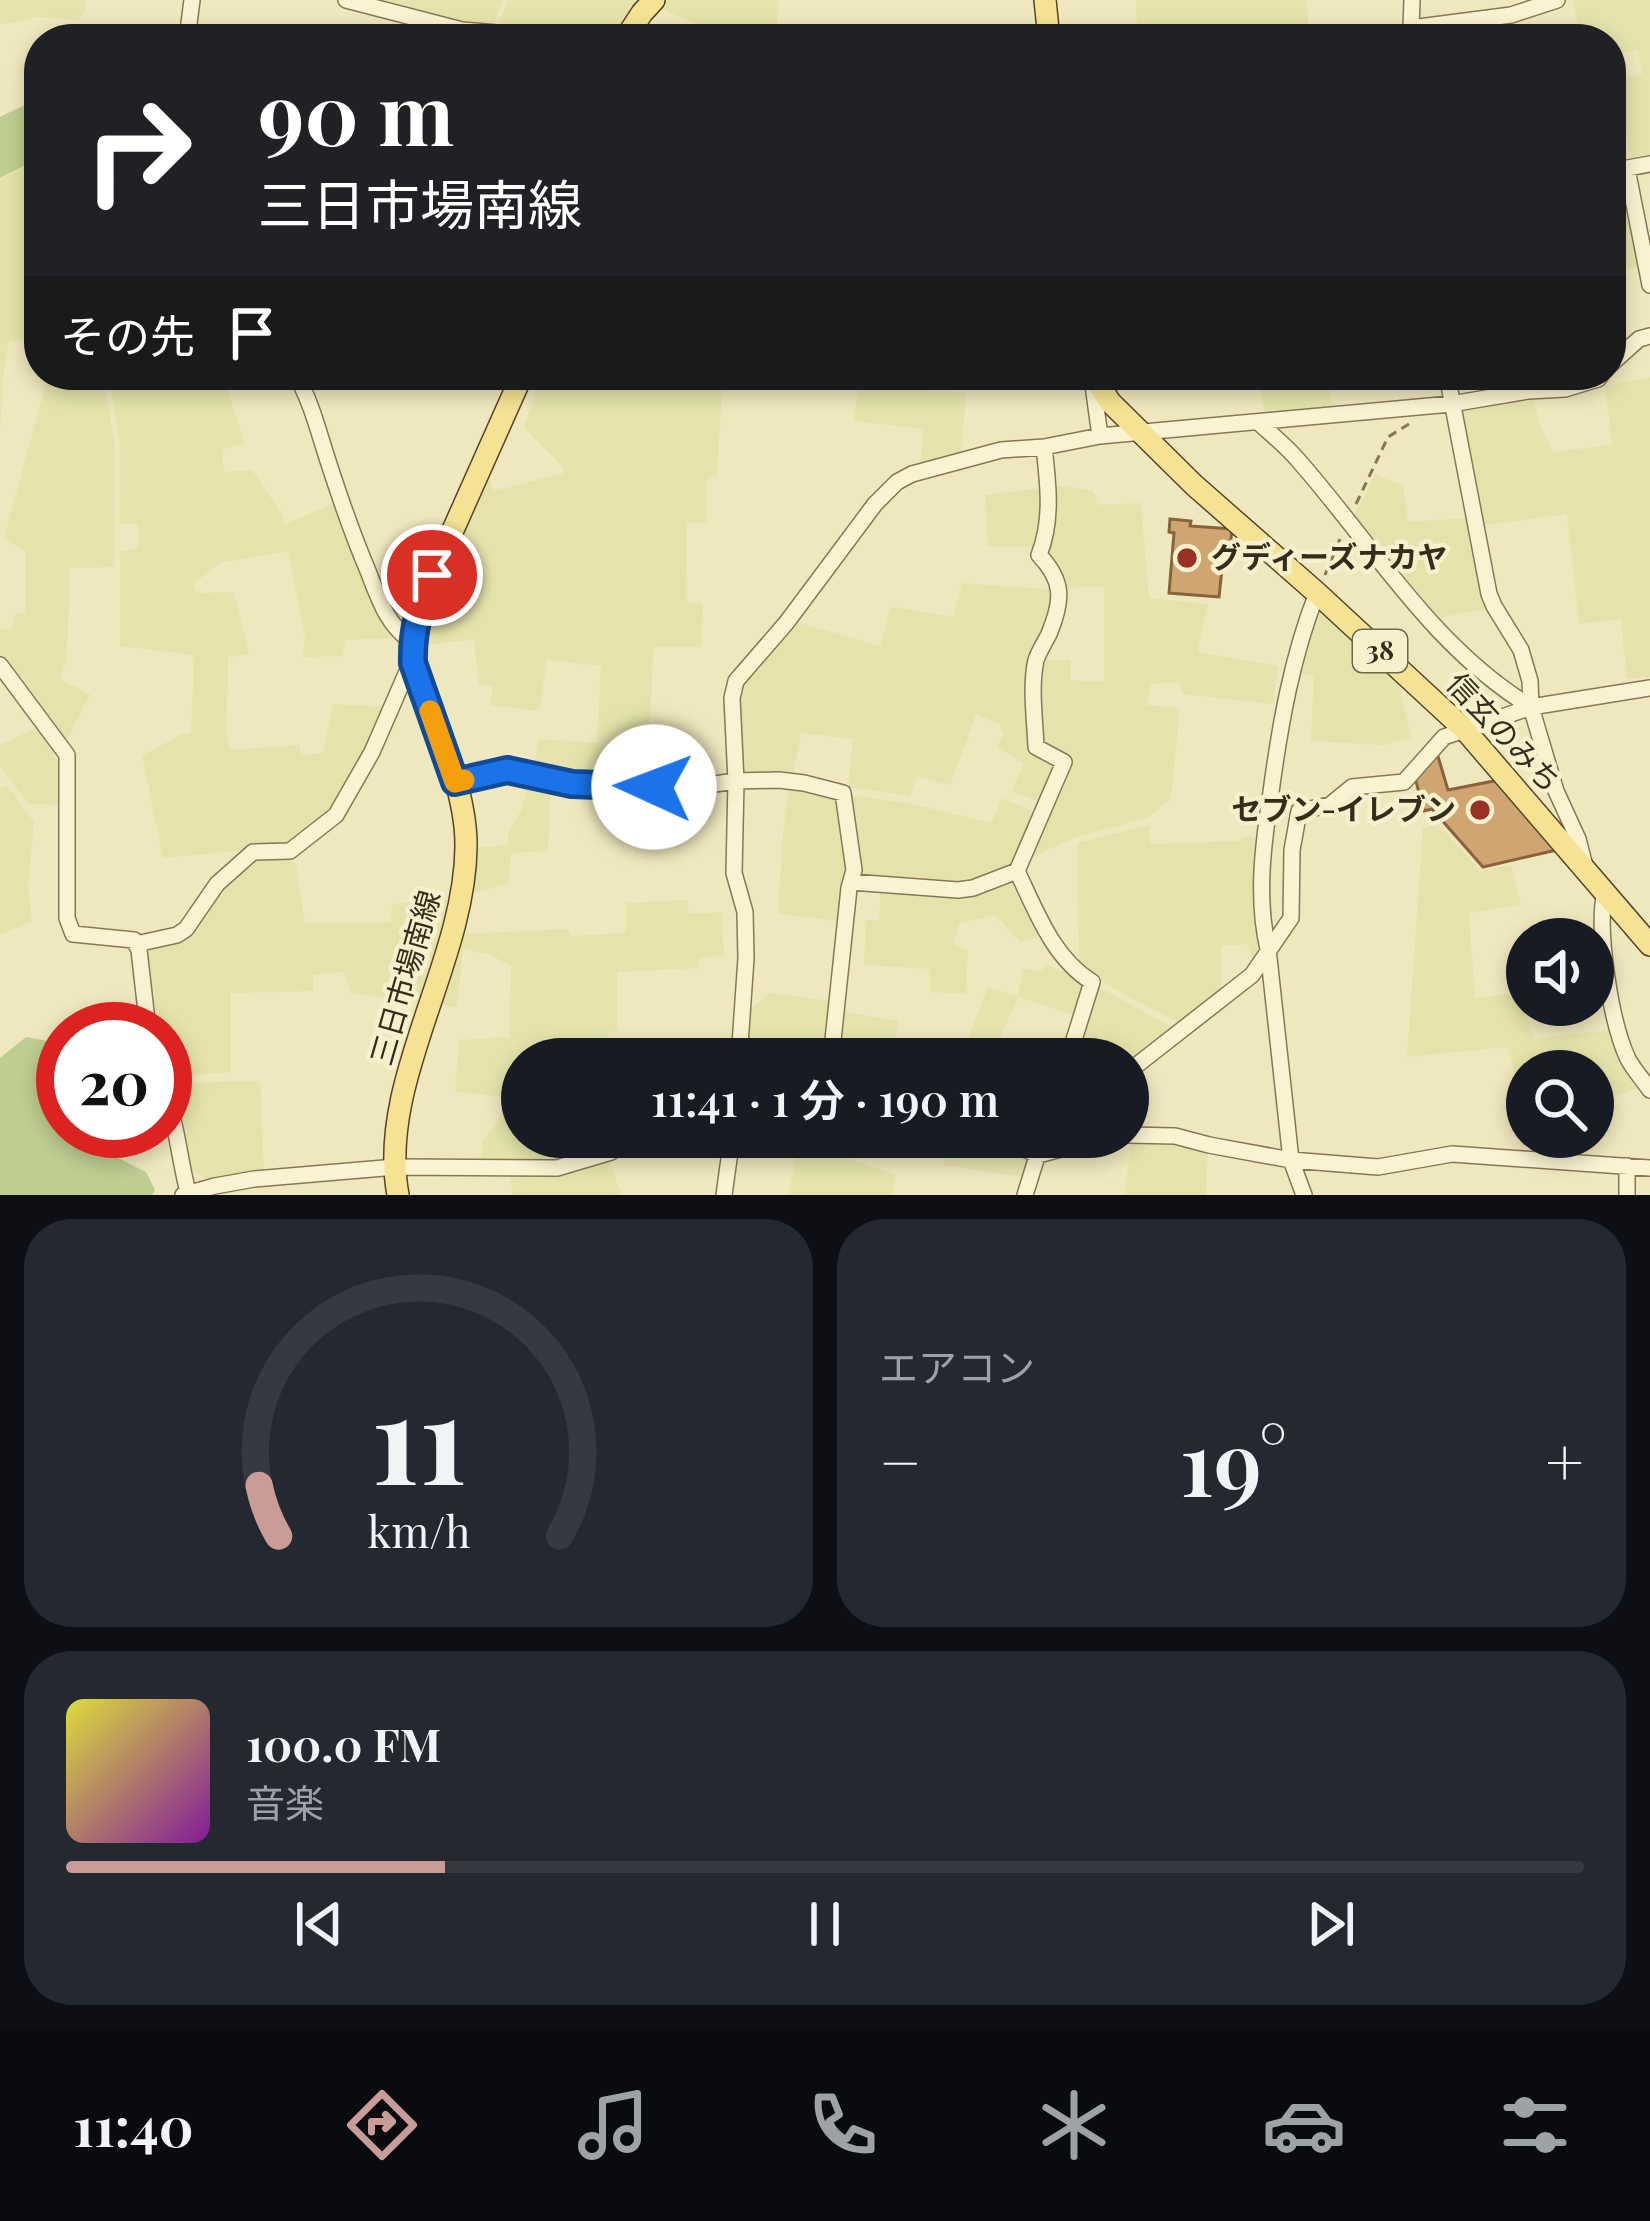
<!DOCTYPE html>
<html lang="ja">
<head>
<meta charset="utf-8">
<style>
  :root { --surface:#171b24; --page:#242831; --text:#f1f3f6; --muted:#9ea1a6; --line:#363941; --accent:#c99c98 }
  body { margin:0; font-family:"Playfair Display","Noto Sans JP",serif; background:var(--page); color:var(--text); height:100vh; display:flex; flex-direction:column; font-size:45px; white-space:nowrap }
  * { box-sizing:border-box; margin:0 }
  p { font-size:39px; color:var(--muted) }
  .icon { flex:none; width:66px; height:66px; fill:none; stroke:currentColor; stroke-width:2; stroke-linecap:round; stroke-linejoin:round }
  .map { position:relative; height:1195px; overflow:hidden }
  .side { display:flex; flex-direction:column; gap:24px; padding:24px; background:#0d0f14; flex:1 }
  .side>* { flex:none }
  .banner { position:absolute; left:24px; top:24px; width:1602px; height:366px; border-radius:48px; box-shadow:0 6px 18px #0003; background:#202124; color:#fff; overflow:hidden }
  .controls { position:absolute; left:1506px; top:918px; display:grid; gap:24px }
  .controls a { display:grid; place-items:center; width:108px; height:108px; border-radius:50%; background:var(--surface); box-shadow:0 6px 18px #0003; font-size:60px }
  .speed { position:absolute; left:36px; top:1002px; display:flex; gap:24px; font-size:60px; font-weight:700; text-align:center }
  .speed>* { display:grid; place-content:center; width:156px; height:156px; border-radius:50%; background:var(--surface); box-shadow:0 6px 18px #0003; line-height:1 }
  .speed .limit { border:18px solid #d22; background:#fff; color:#111 }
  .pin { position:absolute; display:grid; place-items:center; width:102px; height:102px; color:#fff; margin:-51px; border:6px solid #fff; border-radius:50%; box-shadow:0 3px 12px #0007 }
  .me { position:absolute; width:132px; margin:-66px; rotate:272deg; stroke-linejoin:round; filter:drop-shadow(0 0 9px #0008) }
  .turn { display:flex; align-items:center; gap:42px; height:252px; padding:0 36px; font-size:54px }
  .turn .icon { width:156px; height:156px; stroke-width:2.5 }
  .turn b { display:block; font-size:84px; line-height:102px }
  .then { display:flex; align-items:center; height:114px; padding:0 36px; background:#0003; gap:24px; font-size:45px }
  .big { font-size:90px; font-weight:600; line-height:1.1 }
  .side .card { flex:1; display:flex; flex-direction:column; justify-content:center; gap:18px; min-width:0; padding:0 42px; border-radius:48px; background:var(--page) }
  .side .dial { align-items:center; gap:0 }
  .dial svg { height:312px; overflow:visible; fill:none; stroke:var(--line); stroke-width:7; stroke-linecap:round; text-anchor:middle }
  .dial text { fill:var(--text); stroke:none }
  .song { display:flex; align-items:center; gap:36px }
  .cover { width:144px; height:144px; border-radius:18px; background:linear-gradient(135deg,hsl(60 70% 55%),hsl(290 70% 35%)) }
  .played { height:12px; border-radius:6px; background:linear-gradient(90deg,var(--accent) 25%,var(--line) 25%) }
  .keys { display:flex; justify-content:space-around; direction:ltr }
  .heat { display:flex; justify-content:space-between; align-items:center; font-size:66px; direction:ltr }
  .side .tiles { flex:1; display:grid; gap:24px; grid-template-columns:1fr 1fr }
  .card:last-child { grid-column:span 2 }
  .trip { position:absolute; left:501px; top:1038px; width:648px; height:120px; border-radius:60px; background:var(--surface); box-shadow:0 6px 18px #0003; font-weight:600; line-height:120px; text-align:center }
  .tabs { display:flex; height:192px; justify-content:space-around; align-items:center; background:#090b0e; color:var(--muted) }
  .tabs .icon { width:84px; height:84px }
  .tabs .current { color:var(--accent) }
  .tabs b { font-size:54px; color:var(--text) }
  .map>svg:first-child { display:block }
  .farmland { fill:#e5e3ab }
  .green { fill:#becd91 }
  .building { fill:#cfa572; stroke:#88633b; stroke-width:3 }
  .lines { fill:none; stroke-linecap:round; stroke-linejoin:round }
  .minor-casing { stroke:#887756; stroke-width:18 }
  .major-casing { stroke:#55442b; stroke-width:24 }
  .path { stroke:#887756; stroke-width:3; stroke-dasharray:9 6; stroke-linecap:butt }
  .minor { stroke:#faf3d1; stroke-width:15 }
  .major { stroke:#f5e393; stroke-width:21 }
  .route-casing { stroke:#114b97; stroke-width:30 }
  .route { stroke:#1a73e8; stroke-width:21 }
  .slow { stroke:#f59e0b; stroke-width:21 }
  .poi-dot { fill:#993224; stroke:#f6f0cd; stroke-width:4.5 }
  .labels { text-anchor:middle; stroke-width:9; stroke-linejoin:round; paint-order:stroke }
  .shield { fill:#f6f0cd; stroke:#706750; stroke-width:3 }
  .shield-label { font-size:27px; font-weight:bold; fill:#362c1b }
  .poi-label { font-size:30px; font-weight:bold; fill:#362c1b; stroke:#f6f0cd; text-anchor:start }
  .street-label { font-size:30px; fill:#362c1b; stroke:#f6f0cd }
</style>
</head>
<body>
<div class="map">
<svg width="1650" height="1195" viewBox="0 0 1650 1195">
  <rect width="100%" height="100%" fill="#efe7bd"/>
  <!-- farmland -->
  <path class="farmland" d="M0,0H86L85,11L78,20L38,17L14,23L0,24Z
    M368,0H503L493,26L454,24Z
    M508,0H643L618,39H517L497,28Z
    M667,0H778L777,39H747L696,24L660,8Z
    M1136,0H1307L1309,39H1137Z
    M1573,0H1650V158L1632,162L1626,132L1611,136V64L1615,80L1642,74L1638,50L1611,54V39H1580Z
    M39,159V338L9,342L4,368L0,430V179Z
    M1622,176L1642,267L1611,270V178Z
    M196,375H223L245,444L222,449L224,472L252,470L282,514L285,525L335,502L390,638L346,640L342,656L303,657L305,638L288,551L220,563L193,584L196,593L234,592L249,654L228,657L227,734L230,750L300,745V756L323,753L333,704L388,707L333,813L291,846L163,858L142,756L184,733H191L194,655L120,646V551L138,548V524H120V447L110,382Z
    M541,375H728L722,391L717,477H707V522L687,523L686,601L703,604L701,647H653L650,747L639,746L638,781L596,782L533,770L539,739L597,743L601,666L547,660L539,711L490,705L493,686L479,684L474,639L419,646L421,620L486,473L495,491L564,473L561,465L524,427Z
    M1255,375H1326L1333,408L1266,415Z
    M48,376L72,380L73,387L105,383L115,448L114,567L70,568L67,657L60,679L90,694L65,742L0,655V628L11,630L15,614L25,613V552L4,538Z
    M860,376L929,382V391L966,393L961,454L920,465L924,429L854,421Z
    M1650,377V677L1627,679L1621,619L1579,624L1567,514L1479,526L1455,408L1533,395L1539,423L1553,452L1612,445L1605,386Z
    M1375,474L1403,486L1408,522L1469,518L1490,608L1432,619L1353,519Z
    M1053,485L1093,491L1098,505L1141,503L1149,598L1208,604L1197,652L1278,666L1273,704L1182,694L1180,682L1151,684L1147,705L1180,708L1171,798L1149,817L1077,837L1029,858L1068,755L1040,745V660H1071V680L1104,682V586L1065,588L1059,569L1049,559L1047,552Z
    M1044,488L1041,530L1033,547L988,546L985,495Z
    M962,583L1056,590L1044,631L1031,751L1058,765L1040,803L1012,791L1024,764L997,747L1004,737L999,723L976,715L950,785L917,776L910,796L848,787L853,739L801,733L793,774H744L738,702L740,687L799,623L880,646L891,607L953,617Z
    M1316,602L1397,676L1411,738L1382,745L1311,741L1314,675L1299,673Z
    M37,727L60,766V805L29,804L0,766V745Z
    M528,781L550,786L548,851L511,853L508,884L471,893L475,848L508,845V832L522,809Z
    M6,785L34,822L28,888L32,921L0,935V789Z
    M789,785L838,795L850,866L838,921L778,914L782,843Z
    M848,795L908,803L992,823L1002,798L1038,814L1014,867L970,885L858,876Z
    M1437,823L1481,871L1511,865L1521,904L1469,913L1475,998L1519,993L1534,1039L1611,1030L1636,1089L1593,1102V1071H1527V1115L1507,1047L1407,1057L1423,828Z
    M1149,825L1150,844L1241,841L1243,837H1260L1264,947L1254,963L1247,944L1221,946V993L1182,1024L1116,990L1079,966L1077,843Z
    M287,858L296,865L305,923L391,922L392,904L454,899L425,1004L351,992L344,972L313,975V991L231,993V1072L168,1077L165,1068V1029H155L145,947L192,933L220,887L254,859Z
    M1014,876L1046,935L1020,942L995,915L959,923L954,945L968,951L966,994L930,992V969L864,965L866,920H879L881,889L956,894Z
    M687,900L689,914L722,912L724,956L698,958L699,968L617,972V1030L608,1032V1059H522V1137H544L546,1161H482V1141L516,1098L455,1092L459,1040L509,1037L511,966L489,954L463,949L457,1007L437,1004L462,934L568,929L571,936L626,933V903Z
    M1047,965L1087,982L1076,1016L1018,997L991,1059H959L988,988L1018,996L1023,968L1041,972Z
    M1097,986L1175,1029L1136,1061L1118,1046L1079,1044Z
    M770,993L833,1001L829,1059L746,1052L751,1009Z
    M841,1011L899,1021L891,1059H835Z
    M260,1081L264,1172L205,1179L188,1167L186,1129L169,1083Z
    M798,1137H850L844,1157L896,1175L892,1195H789Z
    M950,1137H988L1030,1158L1023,1177L943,1165Z
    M1132,1140L1172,1141L1208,1151L1206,1195H1124Z
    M609,1162L622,1195H512L511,1177L560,1174Z"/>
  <!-- green -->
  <path class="green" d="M39,98V158L0,178V117Z
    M26,1037L59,1043L63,1056V1131H90L102,1150L146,1172L155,1190L152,1195H0V1058Z"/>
  <!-- building -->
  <path class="building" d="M1170,519L1191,521L1190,526L1232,529L1230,550H1224L1219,597L1169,593L1174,533L1169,532Z
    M1437,753L1448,790L1499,780L1561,849L1483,867L1432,809L1424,811L1415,778Z"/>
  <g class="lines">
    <!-- minor casing -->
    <g class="minor-casing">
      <path id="minor" d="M346,0L462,30L497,33L512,39
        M1411,28L1511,15L1557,0
        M187,39L192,0
        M1404,39L1411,28L1412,0
        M1627,169L1650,285
        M1611,171L1650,164
        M1611,364L1639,339L1650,336
        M296,375C312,403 319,434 329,464C341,501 353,536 368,571C379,599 387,625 412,642
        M1447,375L1489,594L1494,606L1521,650L1530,681L1531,707L1556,791L1578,839L1585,866
        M1092,378L1100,436
        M1258,422C1271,434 1286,446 1298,460C1373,545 1432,647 1531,707
        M1044,447C1048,483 1053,520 1039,555C1064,581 1063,600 1049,634C1045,642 1039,651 1036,660C1030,687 1035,720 1036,747L1064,762L1017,871C1036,911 1053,958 1092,982L1068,1059
        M0,665L67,755V918L73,934L134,940L139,950L148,1029
        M455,782L507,770L572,784L615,787H693L736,781L779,780L804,783L843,793L854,870L849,888L831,1059
        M851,882L958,890L973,888L1017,871
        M1605,892C1596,930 1611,1023 1628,1059C1634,1070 1643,1080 1650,1090
        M136,944L177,935L186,929L217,884L253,852L290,851L336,815L372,752L409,667L413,663
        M739,1059L746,958L745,912L734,873L736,781L732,698L736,681L787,622L875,504L897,482L912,474L1001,450L1044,447L1100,436L1451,404L1528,391L1565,389L1598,379L1601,375
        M1128,1072L1252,975L1291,918L1292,850L1299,811L1330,805L1352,787L1404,782L1444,737L1531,707L1650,688
        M165,1092C177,1124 179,1158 188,1192
        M1128,1135L1175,1136L1209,1145L1291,1160L1378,1167L1452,1154L1650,1168
        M996,1137L1038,1155L1108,1137
        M183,1195L215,1186L254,1179L396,1167L557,1168L611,1152L638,1137
        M724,1195L732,1137
        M1025,1195L1043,1137
        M1304,1195L1291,1160L1268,949C1256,897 1263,845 1271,792C1280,725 1292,656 1317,593
        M1627,1195V1166"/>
    </g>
    <!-- major casing -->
    <g class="major-casing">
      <path id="major" d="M1045,0L1049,39
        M625,39L642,13L654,0
        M1093,375L1110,402L1194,485L1317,593L1465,730L1650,945
        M398,1195C377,1082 465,963 466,847C467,789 433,718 413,663L412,642L416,613L522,375"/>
    </g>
    <!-- path -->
    <path class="path" d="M1356,504L1388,437L1409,424
      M1325,575L1342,534"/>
    <!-- minor -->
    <use href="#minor" class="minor"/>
    <!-- major -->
    <use href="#major" class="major"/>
  </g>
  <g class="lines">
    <!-- route casing -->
    <g class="route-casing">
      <path id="route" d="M432,575C420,605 412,630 413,663L455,782L507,770L572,784L654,787"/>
    </g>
    <!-- route -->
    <use href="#route" class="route"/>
    <!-- slow -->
    <path class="slow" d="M430,711L455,782L464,780"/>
  </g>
  <!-- markers -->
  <g class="poi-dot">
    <circle cx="1187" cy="558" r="12"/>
    <circle cx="1480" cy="810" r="12"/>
  </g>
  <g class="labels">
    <!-- shield labels -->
    <rect class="shield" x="1353" y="630" width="54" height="42" rx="9"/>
    <g class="shield-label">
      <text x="1380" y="660">38</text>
    </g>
    <!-- poi labels -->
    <g class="poi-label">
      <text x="1211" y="568">グディーズナカヤ</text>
      <text x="1456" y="820" text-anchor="end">セブン-イレブン</text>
    </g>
    <!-- street labels -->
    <g class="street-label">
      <text transform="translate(1503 733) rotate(47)" y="10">信玄のみち</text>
      <text transform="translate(406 978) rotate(-74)" y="10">三日市場南線</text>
    </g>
  </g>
</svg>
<div class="controls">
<a><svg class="icon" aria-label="sound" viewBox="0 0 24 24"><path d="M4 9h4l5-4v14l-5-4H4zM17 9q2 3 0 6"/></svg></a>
<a><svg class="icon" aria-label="search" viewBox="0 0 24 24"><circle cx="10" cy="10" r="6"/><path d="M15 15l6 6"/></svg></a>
</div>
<div class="speed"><div class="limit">20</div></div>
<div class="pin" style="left:432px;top:575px;background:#d93025"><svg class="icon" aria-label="arrive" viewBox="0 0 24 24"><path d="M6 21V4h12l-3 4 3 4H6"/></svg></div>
<svg class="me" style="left:654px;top:787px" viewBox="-20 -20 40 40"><circle r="19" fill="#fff"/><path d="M0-13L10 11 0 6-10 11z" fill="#1a73e8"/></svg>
<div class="trip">11:41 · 1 分 · 190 m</div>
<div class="banner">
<div class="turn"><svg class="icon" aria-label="right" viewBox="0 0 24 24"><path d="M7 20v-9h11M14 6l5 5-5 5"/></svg><div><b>90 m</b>三日市場南線</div></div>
<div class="then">その先<svg class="icon" aria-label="arrive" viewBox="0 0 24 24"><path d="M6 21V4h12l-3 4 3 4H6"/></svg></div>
</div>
</div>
<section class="side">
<div class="tiles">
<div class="card dial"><svg viewBox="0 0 100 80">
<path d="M14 69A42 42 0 1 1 86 69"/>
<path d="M14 69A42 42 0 0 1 9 56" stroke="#c99c98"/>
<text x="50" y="56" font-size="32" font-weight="700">11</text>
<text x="50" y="72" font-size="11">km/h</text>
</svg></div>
<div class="card"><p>エアコン</p>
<div class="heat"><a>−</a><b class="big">19°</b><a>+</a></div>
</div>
<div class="card">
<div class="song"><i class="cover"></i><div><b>100.0 FM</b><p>音楽</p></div></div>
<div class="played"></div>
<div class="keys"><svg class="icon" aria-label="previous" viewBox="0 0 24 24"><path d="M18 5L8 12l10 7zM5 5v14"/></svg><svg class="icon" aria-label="pause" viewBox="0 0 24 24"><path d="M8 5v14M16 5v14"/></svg><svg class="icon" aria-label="next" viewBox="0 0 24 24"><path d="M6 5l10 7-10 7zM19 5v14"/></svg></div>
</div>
</div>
</section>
<nav class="tabs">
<b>11:40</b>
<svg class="icon current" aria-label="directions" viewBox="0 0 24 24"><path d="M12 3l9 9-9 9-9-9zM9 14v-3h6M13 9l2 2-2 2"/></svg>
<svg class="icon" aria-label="music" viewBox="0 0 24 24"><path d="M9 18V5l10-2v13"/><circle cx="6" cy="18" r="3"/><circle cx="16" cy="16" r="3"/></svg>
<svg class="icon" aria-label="phone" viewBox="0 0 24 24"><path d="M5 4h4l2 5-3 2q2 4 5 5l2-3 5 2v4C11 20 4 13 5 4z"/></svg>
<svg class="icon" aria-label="climate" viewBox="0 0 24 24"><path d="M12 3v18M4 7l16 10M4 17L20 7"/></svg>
<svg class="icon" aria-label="car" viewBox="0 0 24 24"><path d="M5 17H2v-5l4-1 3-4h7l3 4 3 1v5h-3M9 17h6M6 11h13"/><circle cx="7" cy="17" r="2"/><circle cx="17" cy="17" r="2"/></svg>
<svg class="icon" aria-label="filters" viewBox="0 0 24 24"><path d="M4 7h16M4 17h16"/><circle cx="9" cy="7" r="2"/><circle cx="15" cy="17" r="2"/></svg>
</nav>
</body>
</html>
